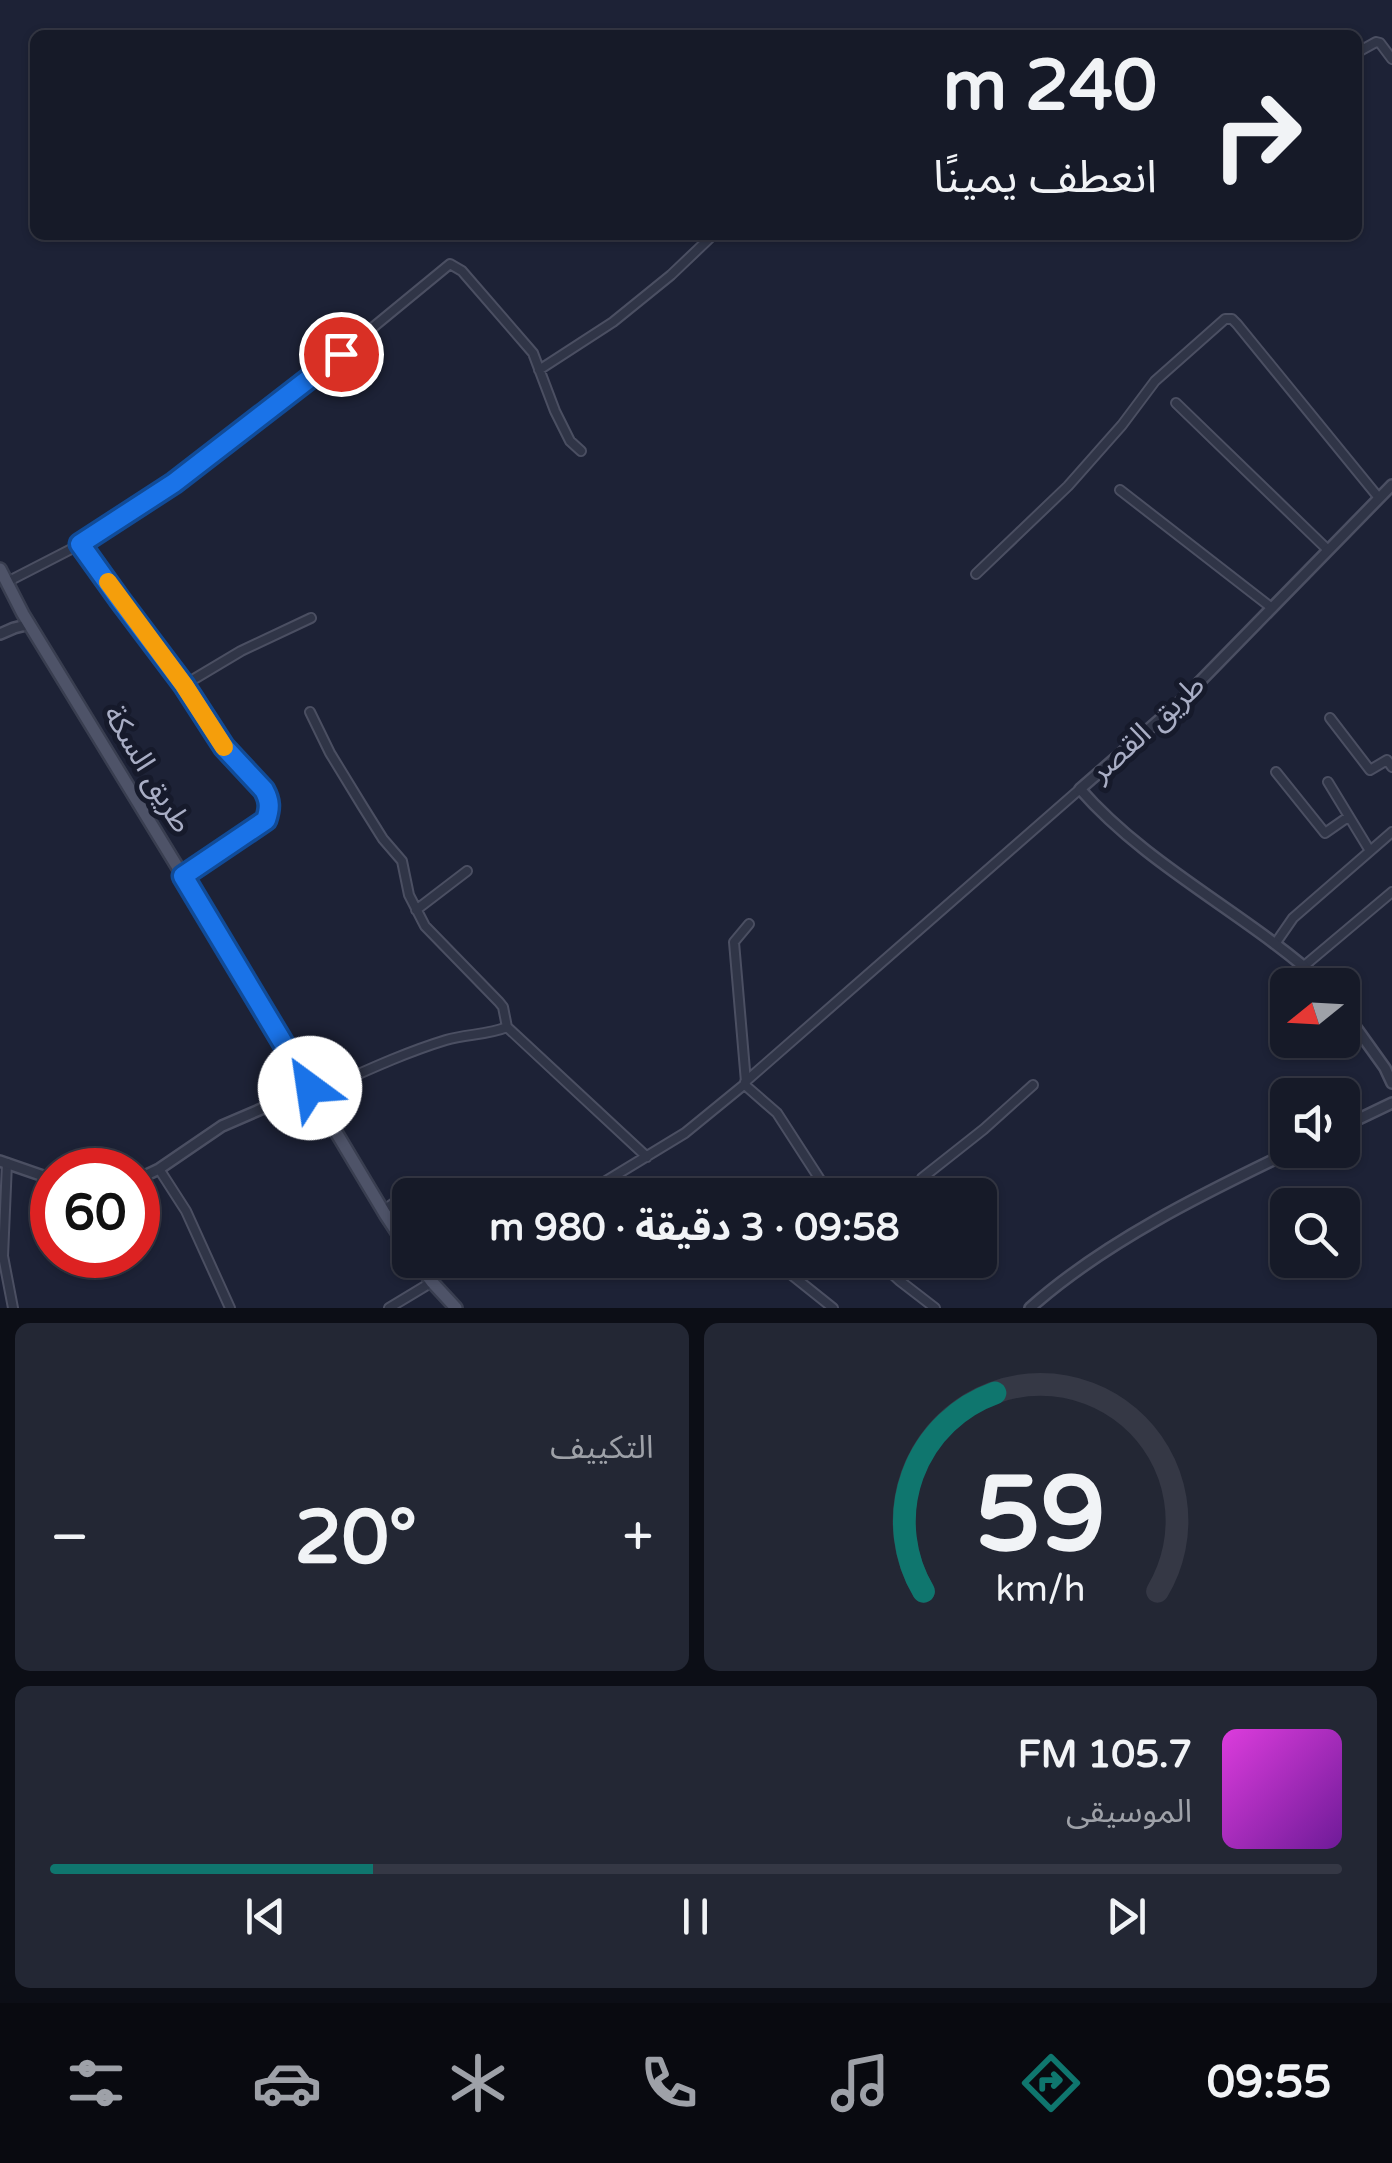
<!DOCTYPE html>
<html lang="ar">
<head>
<meta charset="utf-8">
<style>
  :root { --surface:#161a28; --page:#232734; --text:#f1f3f6; --muted:#9ea1a8; --line:#353845; --accent:#0f766e }
  body { margin:0; font-family:"Varela Round","Noto Sans Arabic",sans-serif; background:var(--page); color:var(--text); direction:rtl; height:100vh; display:flex; flex-direction:column; font-size:38px; white-space:nowrap }
  * { box-sizing:border-box; margin:0 }
  p { font-size:32px; color:var(--muted) }
  .icon { flex:none; width:55px; height:55px; fill:none; stroke:currentColor; stroke-width:2; stroke-linecap:round; stroke-linejoin:round }
  .map { position:relative; height:1308px; overflow:hidden; direction:ltr }
  .drawer { display:flex; flex-direction:column; gap:15px; padding:15px; background:#0c0e16; flex:1 }
  .drawer>* { flex:none }
  .top-card { position:absolute; left:30px; top:30px; width:1332px; height:210px; border-radius:15px; box-shadow:0 2px 8px #0004,0 0 0 2px var(--line); direction:rtl; background:#161a28; color:var(--text); overflow:hidden }
  .needle { width:65px; rotate:252deg }
  .fabs { position:absolute; left:1270px; top:968px; display:grid; gap:20px }
  .fabs a { display:grid; place-items:center; width:90px; height:90px; border-radius:15px; background:var(--surface); box-shadow:0 2px 8px #0004,0 0 0 2px var(--line); font-size:50px }
  .speed { position:absolute; left:30px; top:1148px; display:flex; gap:20px; font-size:50px; font-weight:700; text-align:center }
  .speed>* { display:grid; place-content:center; width:130px; height:130px; border-radius:50%; background:var(--surface); box-shadow:0 2px 8px #0004,0 0 0 2px var(--line); line-height:1 }
  .speed .limit { border:15px solid #d22; background:#fff; color:#111 }
  .pin { position:absolute; display:grid; place-items:center; width:85px; height:85px; color:#fff; margin:-42px; border:5px solid #fff; border-radius:50%; box-shadow:0 2px 10px #0007 }
  .me { position:absolute; width:110px; margin:-55px; rotate:329deg; stroke-linejoin:round; filter:drop-shadow(0 0 8px #0008) }
  .turn { display:flex; align-items:center; gap:35px; height:210px; padding:0 40px; font-size:45px }
  .turn .icon { width:130px; height:130px; stroke-width:2.5 }
  .turn b { display:block; font-size:70px; line-height:85px }
  .big { font-size:75px; font-weight:700; line-height:1.1 }
  .drawer .card { flex:1; display:flex; flex-direction:column; justify-content:center; gap:15px; min-width:0; padding:0 35px; border-radius:15px; background:var(--page) }
  .drawer .dial { align-items:center; gap:0 }
  .dial svg { height:260px; overflow:visible; fill:none; stroke:var(--line); stroke-width:7; stroke-linecap:round; text-anchor:middle }
  .dial text { fill:var(--text); stroke:none }
  .song { display:flex; align-items:center; gap:30px }
  .cover { width:120px; height:120px; border-radius:15px; background:linear-gradient(135deg,hsl(300 70% 55%),hsl(280 70% 35%)) }
  .played { height:10px; border-radius:5px; background:linear-gradient(90deg,var(--accent) 25%,var(--line) 25%) }
  .keys { display:flex; justify-content:space-around; direction:ltr }
  .heat { display:flex; justify-content:space-between; align-items:center; font-size:55px; direction:ltr }
  .drawer .tiles { flex:1; display:grid; gap:15px; grid-template-columns:1fr 1fr }
  .card:last-child { grid-column:span 2 }
  .trip { position:absolute; left:392px; top:1178px; width:605px; height:100px; border-radius:15px; background:var(--surface); box-shadow:0 2px 8px #0004,0 0 0 2px var(--line); font-weight:700; line-height:100px; text-align:center; direction:rtl }
  .dock { display:flex; height:160px; justify-content:space-around; align-items:center; background:#090a10; color:var(--muted) }
  .dock .icon { width:70px; height:70px }
  .dock .active { color:var(--accent) }
  .dock b { font-size:45px; color:var(--text) }
  .map>svg:first-child { display:block }
  .lines { fill:none; stroke-linecap:round; stroke-linejoin:round }
  .minor-casing { stroke:#4b4f62; stroke-width:12 }
  .tertiary-casing { stroke:#4b4f62; stroke-width:14 }
  .primary-casing { stroke:#393e50; stroke-width:16 }
  .minor { stroke:#303547; stroke-width:8 }
  .tertiary { stroke:#303547; stroke-width:9 }
  .primary { stroke:#4e5368; stroke-width:11 }
  .route-casing { stroke:#114b97; stroke-width:25 }
  .route { stroke:#1a73e8; stroke-width:18 }
  .slow { stroke:#f59e0b; stroke-width:18 }
  .labels { text-anchor:middle; stroke-width:10; stroke-linejoin:round; paint-order:stroke }
  .street-label { font-size:30px; fill:#a9aec5; stroke:#161a2b }
</style>
</head>
<body>
<div class="map">
<svg width="1392" height="1308" viewBox="0 0 1392 1308">
  <rect width="100%" height="100%" fill="#1d2236"/>
  <g class="lines">
    <!-- minor casing -->
    <g class="minor-casing">
      <path id="minor" d="M1358,52L1376,42L1380,43L1392,59
        M539,370L613,322L671,275L713,235
        M1176,403L1328,550
        M1120,490L1272,608
        M81,544L120,600L184,685L224,747L264,790C270,801 270,808 266,820L183,876
        M976,574L1068,486L1122,425L1155,381L1225,319H1232L1237,324L1379,498
        M7,582L81,544L174,483L315,375L450,264L462,271L533,353L555,411L570,441L581,451
        M184,685L241,651L311,618
        M310,712L330,753L363,807L383,839L402,861L409,895L425,926L499,1002L503,1007L507,1027L647,1157
        M1330,718L1370,770L1387,760L1392,767
        M1276,772L1325,833L1348,817
        M1328,782L1370,851
        M416,910L467,871
        M1275,944L1293,918L1392,832
        M1304,966L1392,892
        M746,1082L734,942L749,924
        M314,1094C357,1075 400,1054 446,1040C466,1034 488,1035 507,1027
        M7,1163L3,1256L13,1308
        M159,1169L186,1211L230,1308
        M682,1182L697,1195
        M503,1195L514,1189L573,1195
        M583,1195L685,1133L745,1084
        M830,1195L777,1113L746,1086L745,1082L1080,789
        M915,1195L922,1178L984,1129L1033,1085
        M383,1211C398,1200 407,1191 426,1195
        M773,1260L833,1308
        M877,1260L900,1281L935,1308
        M389,1308L432,1282"/>
    </g>
    <!-- tertiary casing -->
    <g class="tertiary-casing">
      <path id="tertiary" d="M0,634L14,628L30,624
        M1325,985C1248,914 1149,868 1080,789L1181,701L1392,485
        M1342,1008L1385,1068L1392,1083
        M1342,1127L1392,1103
        M0,1161L52,1179
        M138,1179L159,1169L222,1126L310,1088
        M1030,1308C1104,1242 1204,1193 1294,1150"/>
    </g>
    <!-- primary casing -->
    <g class="primary-casing">
      <path id="primary" d="M0,569L23,614L183,876L385,1214L410,1252
        M416,1260L432,1282L456,1308"/>
    </g>
    <!-- minor -->
    <use href="#minor" class="minor"/>
    <!-- tertiary -->
    <use href="#tertiary" class="tertiary"/>
    <!-- primary -->
    <use href="#primary" class="primary"/>
  </g>
  <g class="lines">
    <!-- route casing -->
    <g class="route-casing">
      <path id="route" d="M310,1088L183,876L266,820C270,808 270,801 264,790L224,747L184,685L120,600L80,544L174,483L341,354"/>
    </g>
    <!-- route -->
    <use href="#route" class="route"/>
    <!-- slow -->
    <path class="slow" d="M108,582L184,685L224,747"/>
  </g>
  <g class="labels">
    <!-- street labels -->
    <g class="street-label">
      <text transform="translate(1147 728) rotate(-42)" y="10">طريق القصر</text>
      <text transform="translate(148 769) rotate(59)" y="10">طريق السكة</text>
    </g>
  </g>
</svg>
<div class="fabs">
<a><svg class="needle" viewBox="-14 -14 28 28"><path d="M0-13l5 13h-10z" fill="#e53935"/><path d="M0 13l5-13h-10z" fill="#9ea1a8"/></svg></a>
<a><svg class="icon" aria-label="sound" viewBox="0 0 24 24"><path d="M4 9h4l5-4v14l-5-4H4zM17 9q2 3 0 6"/></svg></a>
<a><svg class="icon" aria-label="search" viewBox="0 0 24 24"><circle cx="10" cy="10" r="6"/><path d="M15 15l6 6"/></svg></a>
</div>
<div class="speed"><div class="limit">60</div></div>
<div class="pin" style="left:341px;top:354px;background:#d93025"><svg class="icon" aria-label="arrive" viewBox="0 0 24 24"><path d="M6 21V4h12l-3 4 3 4H6"/></svg></div>
<svg class="me" style="left:310px;top:1088px" viewBox="-20 -20 40 40"><circle r="19" fill="#fff"/><path d="M0-13L10 11 0 6-10 11z" fill="#1a73e8"/></svg>
<div class="trip">09:58 · 3 دقيقة · 980 m</div>
<div class="top-card">
<div class="turn"><svg class="icon" aria-label="right" viewBox="0 0 24 24"><path d="M7 20v-9h11M14 6l5 5-5 5"/></svg><div><b>240 m</b>انعطف يمينًا</div></div>
</div>
</div>
<section class="drawer">
<div class="tiles">
<div class="card dial"><svg viewBox="0 0 100 80">
<path d="M14 69A42 42 0 1 1 86 69"/>
<path d="M14 69A42 42 0 0 1 36 8" stroke="#0f766e"/>
<text x="50" y="56" font-size="32" font-weight="700">59</text>
<text x="50" y="72" font-size="11">km/h</text>
</svg></div>
<div class="card"><p>التكييف</p>
<div class="heat"><a>−</a><b class="big">20°</b><a>+</a></div>
</div>
<div class="card">
<div class="song"><i class="cover"></i><div><b>105.7 FM</b><p>الموسيقى</p></div></div>
<div class="played"></div>
<div class="keys"><svg class="icon" aria-label="previous" viewBox="0 0 24 24"><path d="M18 5L8 12l10 7zM5 5v14"/></svg><svg class="icon" aria-label="pause" viewBox="0 0 24 24"><path d="M8 5v14M16 5v14"/></svg><svg class="icon" aria-label="next" viewBox="0 0 24 24"><path d="M6 5l10 7-10 7zM19 5v14"/></svg></div>
</div>
</div>
</section>
<nav class="dock">
<b>09:55</b>
<svg class="icon active" aria-label="directions" viewBox="0 0 24 24"><path d="M12 3l9 9-9 9-9-9zM9 14v-3h6M13 9l2 2-2 2"/></svg>
<svg class="icon" aria-label="music" viewBox="0 0 24 24"><path d="M9 18V5l10-2v13"/><circle cx="6" cy="18" r="3"/><circle cx="16" cy="16" r="3"/></svg>
<svg class="icon" aria-label="phone" viewBox="0 0 24 24"><path d="M5 4h4l2 5-3 2q2 4 5 5l2-3 5 2v4C11 20 4 13 5 4z"/></svg>
<svg class="icon" aria-label="climate" viewBox="0 0 24 24"><path d="M12 3v18M4 7l16 10M4 17L20 7"/></svg>
<svg class="icon" aria-label="car" viewBox="0 0 24 24"><path d="M5 17H2v-5l4-1 3-4h7l3 4 3 1v5h-3M9 17h6M6 11h13"/><circle cx="7" cy="17" r="2"/><circle cx="17" cy="17" r="2"/></svg>
<svg class="icon" aria-label="filters" viewBox="0 0 24 24"><path d="M4 7h16M4 17h16"/><circle cx="9" cy="7" r="2"/><circle cx="15" cy="17" r="2"/></svg>
</nav>
</body>
</html>
